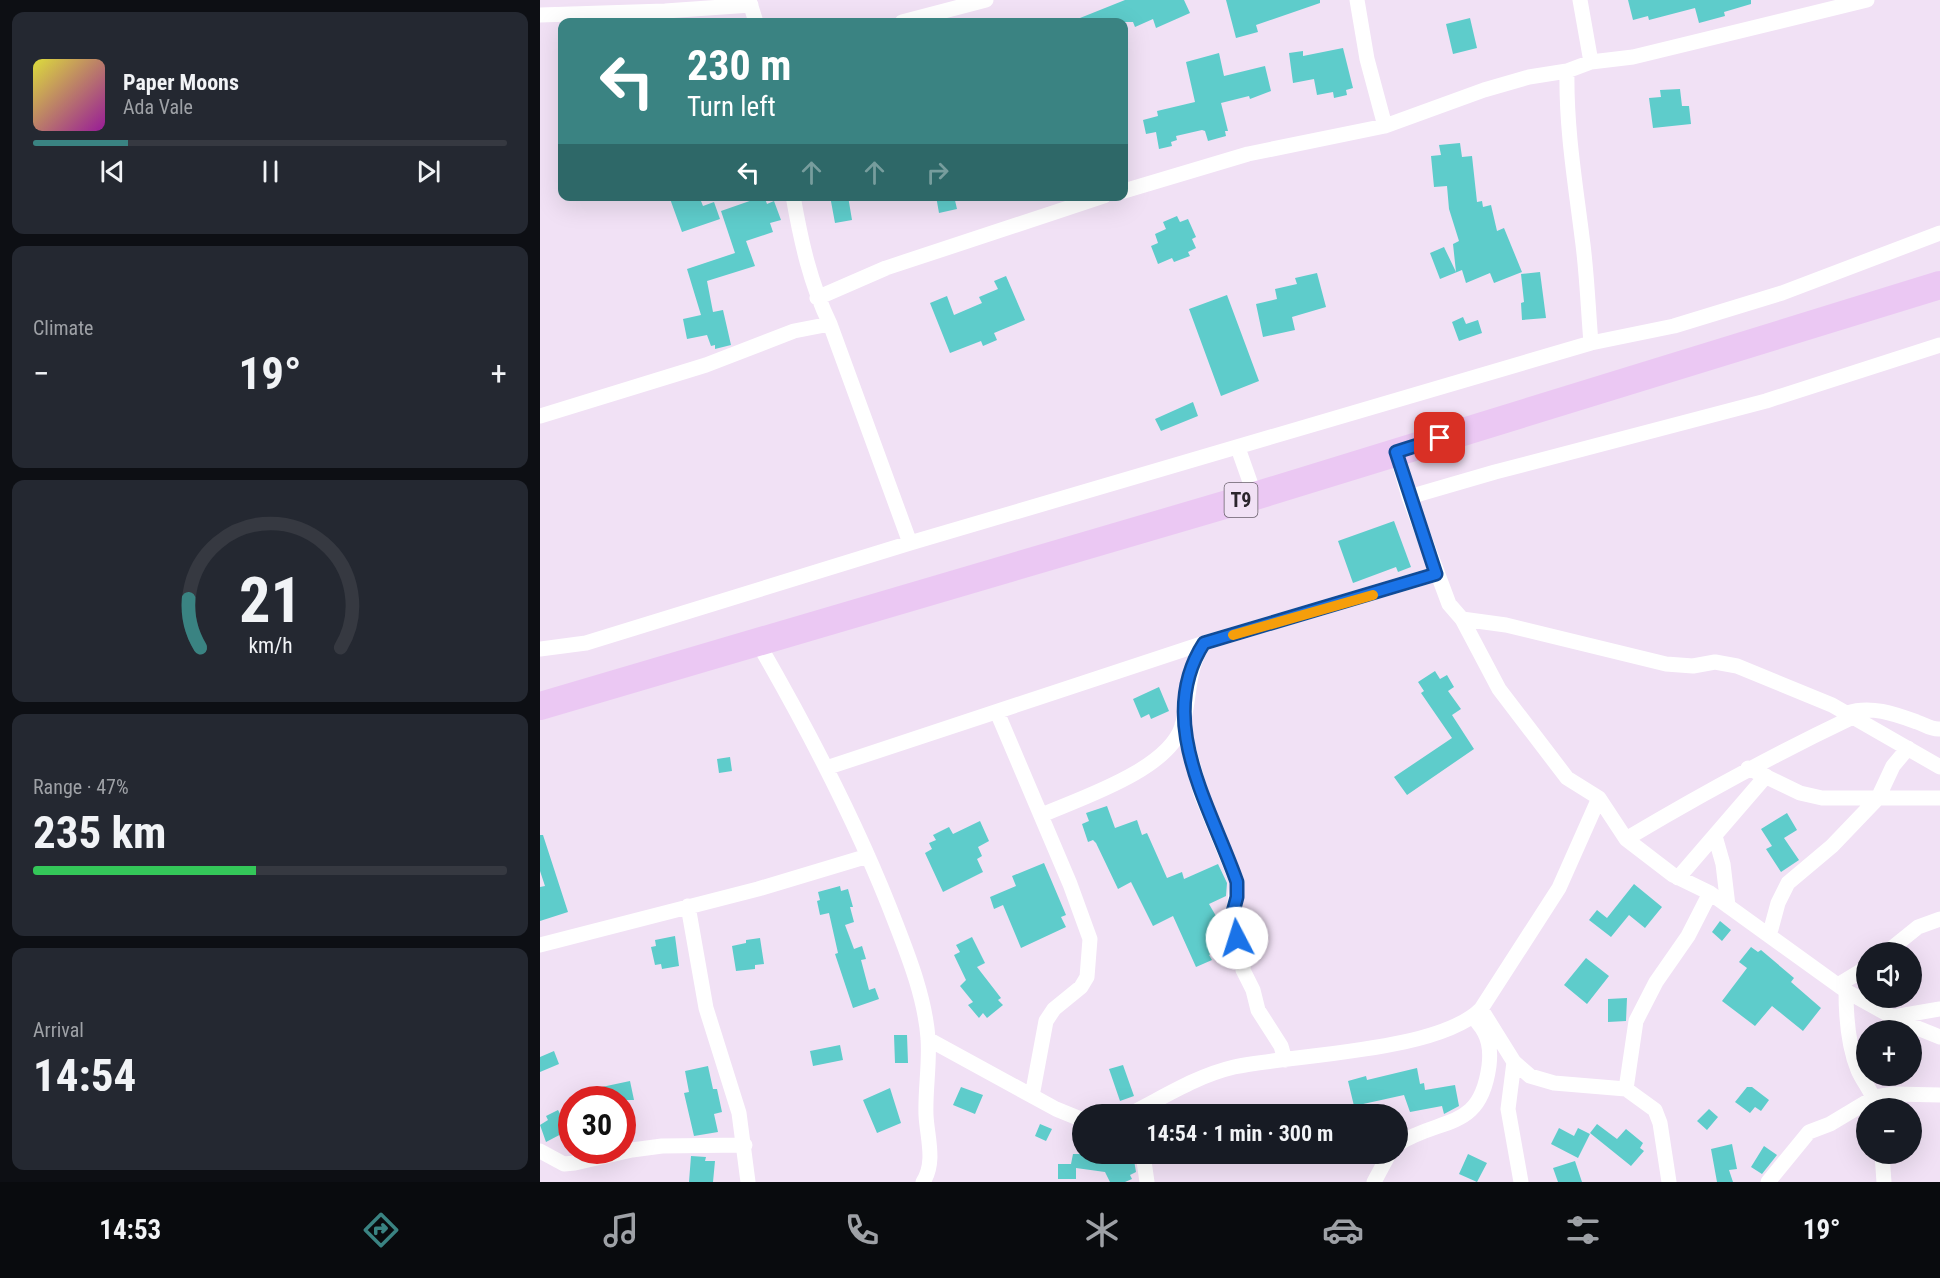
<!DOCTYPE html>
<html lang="en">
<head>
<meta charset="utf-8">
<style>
  :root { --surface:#171b24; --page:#242831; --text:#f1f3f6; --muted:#9ea1a6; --line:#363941; --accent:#3a8382 }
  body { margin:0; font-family:"Roboto Condensed",sans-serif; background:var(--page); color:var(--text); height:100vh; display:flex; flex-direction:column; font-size:22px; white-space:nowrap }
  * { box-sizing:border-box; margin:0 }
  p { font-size:20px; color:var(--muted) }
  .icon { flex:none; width:33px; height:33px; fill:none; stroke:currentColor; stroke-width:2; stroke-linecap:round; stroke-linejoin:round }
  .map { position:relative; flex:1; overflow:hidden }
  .details { display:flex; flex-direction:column; gap:12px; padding:12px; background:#0d0f14; width:540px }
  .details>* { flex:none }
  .top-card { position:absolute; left:18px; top:18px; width:570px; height:183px; border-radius:12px; box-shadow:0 6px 24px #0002; background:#3a8382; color:#fff; overflow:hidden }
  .buttons { position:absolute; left:1316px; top:942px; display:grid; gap:12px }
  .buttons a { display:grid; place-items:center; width:66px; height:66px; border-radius:50%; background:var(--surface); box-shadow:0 6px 24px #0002; font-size:30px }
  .speed { position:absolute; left:18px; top:1086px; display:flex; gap:12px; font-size:30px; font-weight:700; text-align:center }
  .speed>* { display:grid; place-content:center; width:78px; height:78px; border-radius:50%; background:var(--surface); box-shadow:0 6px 24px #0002; line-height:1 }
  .speed .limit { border:9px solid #d22; background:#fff; color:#111 }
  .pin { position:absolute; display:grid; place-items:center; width:51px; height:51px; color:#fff; margin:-26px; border-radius:12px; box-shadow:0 3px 9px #0006 }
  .me { position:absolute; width:66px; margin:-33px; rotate:355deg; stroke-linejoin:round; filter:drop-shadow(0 0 4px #0008) }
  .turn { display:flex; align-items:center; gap:21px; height:126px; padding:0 30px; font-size:27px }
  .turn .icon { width:78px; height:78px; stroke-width:2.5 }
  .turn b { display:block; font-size:42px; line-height:51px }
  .lanes { display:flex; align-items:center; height:57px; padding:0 30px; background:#0003; justify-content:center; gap:30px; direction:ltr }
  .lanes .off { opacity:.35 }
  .big { font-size:45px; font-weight:700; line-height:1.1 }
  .details .card { flex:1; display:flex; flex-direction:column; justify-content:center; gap:9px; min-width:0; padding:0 21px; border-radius:12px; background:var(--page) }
  .details .dial { align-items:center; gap:0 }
  .dial svg { height:156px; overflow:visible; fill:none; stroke:var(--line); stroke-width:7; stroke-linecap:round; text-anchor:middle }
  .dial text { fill:var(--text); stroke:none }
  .song { display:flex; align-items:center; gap:18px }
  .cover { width:72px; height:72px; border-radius:9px; background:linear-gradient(135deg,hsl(60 70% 55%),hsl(300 70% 35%)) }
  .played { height:6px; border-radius:3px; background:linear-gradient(90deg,var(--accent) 20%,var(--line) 20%) }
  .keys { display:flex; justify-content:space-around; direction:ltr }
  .heat { display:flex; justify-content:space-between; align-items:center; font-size:33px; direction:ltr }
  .charge { height:9px; border-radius:4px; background:linear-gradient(90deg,#34c759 47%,var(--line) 0) }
  .trip { position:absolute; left:532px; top:1104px; width:336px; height:60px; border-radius:30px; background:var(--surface); box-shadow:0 6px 24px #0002; font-weight:700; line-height:60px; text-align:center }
  .tabs { display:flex; height:96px; justify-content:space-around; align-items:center; background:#090b0e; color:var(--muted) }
  .tabs .icon { width:42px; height:42px }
  .tabs .on { color:var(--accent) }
  .tabs b { font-size:27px; color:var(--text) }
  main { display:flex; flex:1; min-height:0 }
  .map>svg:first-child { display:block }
  .building { fill:#5ecccb }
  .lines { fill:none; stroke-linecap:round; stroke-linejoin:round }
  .street { stroke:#fff; stroke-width:15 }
  .highway { stroke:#ebc8f3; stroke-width:28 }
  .route-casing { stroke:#114b97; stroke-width:15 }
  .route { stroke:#1a73e8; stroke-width:10 }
  .slow { stroke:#f59e0b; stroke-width:10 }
  .labels { text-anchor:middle; stroke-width:4.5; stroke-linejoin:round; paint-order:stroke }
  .shield { fill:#f1e1f5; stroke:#675e69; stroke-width:1.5 }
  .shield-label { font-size:20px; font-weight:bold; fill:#2c262d }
</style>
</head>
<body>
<main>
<section class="details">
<div class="card">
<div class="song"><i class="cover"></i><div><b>Paper Moons</b><p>Ada Vale</p></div></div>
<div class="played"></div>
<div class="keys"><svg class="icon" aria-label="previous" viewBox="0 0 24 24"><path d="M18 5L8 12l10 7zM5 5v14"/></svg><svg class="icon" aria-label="pause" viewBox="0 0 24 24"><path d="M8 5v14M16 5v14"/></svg><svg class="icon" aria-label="next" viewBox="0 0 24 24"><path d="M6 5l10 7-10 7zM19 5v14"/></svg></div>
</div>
<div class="card"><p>Climate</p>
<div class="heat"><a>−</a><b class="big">19°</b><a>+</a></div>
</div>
<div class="card dial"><svg viewBox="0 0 100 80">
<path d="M14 69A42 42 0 1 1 86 69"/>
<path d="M14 69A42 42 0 0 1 8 44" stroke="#3a8382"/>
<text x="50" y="56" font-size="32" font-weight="700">21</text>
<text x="50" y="72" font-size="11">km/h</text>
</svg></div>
<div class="card"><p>Range · 47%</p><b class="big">235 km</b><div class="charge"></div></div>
<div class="card"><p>Arrival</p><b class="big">14:54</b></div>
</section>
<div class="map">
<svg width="1400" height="1182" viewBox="0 0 1400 1182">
  <rect width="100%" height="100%" fill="#f1e1f5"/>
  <!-- building -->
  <path class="building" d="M585,0H644L650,13L616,28L613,19L595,27L593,22H530Z
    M686,0H780V3L716,25L718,32L696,38Z
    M1088,0H1211V4L1184,12L1185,16L1159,23L1155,8L1109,20L1108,16L1093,20Z
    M930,18L937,48L913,54L906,24Z
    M803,48L813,88L806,90L807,95L794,98L793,92L777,95L774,79L753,83L749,53L763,51V56Z
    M679,53L684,76L725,66L731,91L710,99L709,96L681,103L688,131H685L686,136L668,141L665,131L662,130L636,136L637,140L631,142L632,146L619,149L616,132L606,134L603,120L618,116L617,111L655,102L646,62Z
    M1140,89L1142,106H1149L1151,124L1113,128L1109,98L1121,97L1120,90Z
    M920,143L922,157L932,156L937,202L942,201L943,207L951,205L957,231L964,228L982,272L954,283L950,273L926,283L922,270L900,279L890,253L904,247L916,272L913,244L919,241L909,209L907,186L894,187L891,156L901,155L899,145Z
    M129,196H159L163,206L174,202L180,219L142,232Z
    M224,196L227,204L234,201L241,220L230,223L233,232L206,241L215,266L167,281L173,312L183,310L191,345L175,349V345L171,346L167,335L147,339L143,319L161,315L147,269L195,253L181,211Z
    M290,196H308L312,220L295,223Z
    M396,196H414L417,209L399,213Z
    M637,216L640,222L648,219L656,237L652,239L656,248L648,252L650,256L634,262L632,258L618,264L611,246L618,243L615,234L626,229L623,222Z
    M1000,272L1006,318L982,320L981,303L984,302L981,274Z
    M777,273L786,307L752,317L755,330L723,337L716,304L737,299L735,289L757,284L755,278Z
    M466,276L485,320L454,333L457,340L443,346L441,341L410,353L390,303L407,296L414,315L442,303L439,297L458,289L454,281Z
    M687,295L719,381L681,396L649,309Z
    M923,317L926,324L938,320L942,333L919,341L912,322Z
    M653,402L658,416L621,431L615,419Z
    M854,521L871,567L858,572L856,567L813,583L798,541Z
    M895,671L900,679L907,675L914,687L908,691L921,709L912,715L934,749L867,795L854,777L912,738L881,693L884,691L878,682Z
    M619,687L629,711L611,719L609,714L601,718L593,699Z
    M190,757L192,771L179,773L177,759Z
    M567,806L575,828L597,820L602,835L607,833L627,878L642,872L644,879L678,864L687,883L686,896L669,904L687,935L680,939L684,946L669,955L672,960L656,967L633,916L613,926L591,882L578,889L556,843L553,840L548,842L542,824L549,821L546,813Z
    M1247,813L1257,830L1244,838L1259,860L1241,872L1226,849L1232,846L1221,829Z
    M440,821L449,841L438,847L442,856L437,859L443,872L403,892L385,853L392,849L389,843L396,840L393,835L409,827L413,834Z
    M0,835H3L28,912L0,921V887L5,886L0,871Z
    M504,863L526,915L521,917L526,927L481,948L463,905L454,909L450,897L476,886L472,876Z
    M1094,884L1122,907L1105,928L1089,915L1071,937L1049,920L1057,910L1067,918Z
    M300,886L301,891L308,889L313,907H310L314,922L305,925L314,949L322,946L326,959L321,960L329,990L335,988L339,999L313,1008L295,954L298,953L289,913L280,915L277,901L280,900L278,892Z
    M1180,921L1191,930L1182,941L1172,932Z
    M135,936L139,966L122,969L121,964L115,965L111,947L116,946L115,940Z
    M432,937L445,963L437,967L461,998L458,1000L463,1005L447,1018L443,1013L439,1018L428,1005L433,1002L420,986L426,980L414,955L420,952L416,945Z
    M220,938L224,964L215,965V969L196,971L192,946L206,943V940Z
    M1211,947L1218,952L1221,950L1254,978L1251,982L1281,1008L1263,1031L1232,1006L1215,1026L1182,1001L1207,968L1199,962Z
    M1046,958L1069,976L1047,1004L1024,985Z
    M1087,998L1086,1021L1068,1022V999Z
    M354,1035H367L368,1063H355Z
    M300,1045L303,1060L273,1066L270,1051Z
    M14,1051L19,1064L0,1072V1057Z
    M583,1065L594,1096L580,1101L569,1069Z
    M168,1066L173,1089H177L182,1112L174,1114L178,1132L154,1136L144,1093L149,1092L145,1071Z
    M877,1068L880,1084L884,1083L885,1090L915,1085L919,1106L904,1114L902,1106L870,1112L864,1095L814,1106L808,1081L826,1076L827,1080Z
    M90,1081L94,1100H59L57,1088Z
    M421,1087L443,1095L435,1114L413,1105Z
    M1207,1087H1212L1229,1100L1221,1111L1215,1107L1210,1113L1195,1102Z
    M350,1088L361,1123L337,1133L323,1100Z
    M1169,1109L1178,1117L1167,1130L1157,1121Z
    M18,1110L29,1130L6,1142L0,1125L8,1120L6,1116Z
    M500,1124L512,1129L506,1141L495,1136Z
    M1057,1124L1077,1139L1086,1129L1103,1143L1100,1148L1104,1151L1091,1166L1050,1133Z
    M1019,1128L1034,1136L1038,1128L1050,1134L1038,1158L1011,1144Z
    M1192,1144L1197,1169L1189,1170L1193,1182H1177L1171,1149Z
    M1224,1146L1237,1155L1222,1174L1211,1167Z
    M533,1154H593L596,1172L590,1175L592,1179L585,1182H570L565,1172L536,1168V1179H518V1164H531Z
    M928,1154L947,1163L937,1182L919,1174Z
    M151,1156L166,1157L165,1161H175L173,1182H149Z
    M1035,1161L1042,1182H1018L1013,1168Z"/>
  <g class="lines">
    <!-- street -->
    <path class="street" d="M209,0L216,22
      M817,0L827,59L845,126
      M1040,0L1051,62
      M0,15L125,11L211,5
      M362,22L446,0
      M1027,71C1026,128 1035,181 1042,237C1047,272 1048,308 1051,343
      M584,191L708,154L845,126L944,90L989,77L1027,71L1051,62L1093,57L1327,0
      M253,196C261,241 270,283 290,324L370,543
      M277,298L346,268L564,196
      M0,416L166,365L254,331L290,324
      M698,448L715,496
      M856,452L869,497L909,604L922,619L959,689L1027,778L1059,798L1086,839L1133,875L1170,893L1306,991L1360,1021L1400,1037
      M869,497L955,472L1226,401L1400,345
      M922,619L966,625L1126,664L1153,666L1175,662L1197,666L1292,705L1400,767
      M218,643C270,733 319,827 356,924C370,960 385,999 388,1038C390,1063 385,1090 386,1115C387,1137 396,1162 383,1182
      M0,649L46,643L370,543L1051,343L1134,326L1242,293L1400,233
      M457,712L530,884L550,939L547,977L541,987L514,1009L506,1021L492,1096
      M1307,713C1331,705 1355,714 1377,722C1386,725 1391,730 1400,729
      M642,725L661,794L697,882L693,922L704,956L703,970L713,990L718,1010L741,1046L745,1060
      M286,768L664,643L896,574
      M1208,768L1260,793L1282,798H1400
      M502,815C541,798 628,770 642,726C651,697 646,670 664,643
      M1175,836L1183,864L1188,906
      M1086,839C1160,795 1235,754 1313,717
      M1138,878L1226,776
      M148,906L166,1008L199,1113L208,1182
      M1231,929L1238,903L1248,883L1292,846L1338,798L1353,766L1368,748
      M0,945L218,889L328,856
      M1347,952L1378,927L1400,919
      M1298,985L1326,968
      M1306,991C1306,1017 1308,1046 1318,1070C1324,1084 1334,1093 1336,1108
      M941,1009L974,1062L990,1076L1014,1083L1086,1089L1115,1110L1120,1123L1129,1182
      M1353,1017L1400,1009
      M388,1039L516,1109L543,1120
      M974,1062L968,1109L981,1182
      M1086,1089L1096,1021L1116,982L1148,936L1170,893
      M590,1114C624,1097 656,1076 694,1067C756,1054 898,1052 941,1009L1019,888L1059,798
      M858,1144C902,1116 940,1132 949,1066C951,1049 949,1036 938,1023
      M0,1151L24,1164L35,1163L92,1150L122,1146L205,1145
      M603,1154L607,1182
      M1342,1154L1344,1182
      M834,1182L849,1154
      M1228,1182L1269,1132L1290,1124L1335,1097L1354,1094L1400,1095"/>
    <!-- highway -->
    <path class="highway" d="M0,706L715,496L1400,285"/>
  </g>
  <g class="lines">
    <!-- route casing -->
    <g class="route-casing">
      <path id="route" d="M697,938L693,912L697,897V882C671,807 614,720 664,643L896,574L856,452L900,438"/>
    </g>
    <!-- route -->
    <use href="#route" class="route"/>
    <!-- slow -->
    <path class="slow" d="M693,635L833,595"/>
  </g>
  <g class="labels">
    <!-- shield labels -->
    <rect class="shield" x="684.5" y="483" width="33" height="34" rx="4.5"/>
    <g class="shield-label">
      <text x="701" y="507">T9</text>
    </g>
  </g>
</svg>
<div class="buttons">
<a><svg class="icon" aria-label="sound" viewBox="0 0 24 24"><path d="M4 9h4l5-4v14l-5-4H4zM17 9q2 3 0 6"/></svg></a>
<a>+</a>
<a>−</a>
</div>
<div class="speed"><div class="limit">30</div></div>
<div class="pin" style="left:900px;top:438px;background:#d93025"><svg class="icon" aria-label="arrive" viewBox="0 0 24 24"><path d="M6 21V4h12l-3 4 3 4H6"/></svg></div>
<svg class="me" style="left:697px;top:938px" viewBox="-20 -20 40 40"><circle r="19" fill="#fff"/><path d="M0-13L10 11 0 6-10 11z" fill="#1a73e8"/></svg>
<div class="trip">14:54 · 1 min · 300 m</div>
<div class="top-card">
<div class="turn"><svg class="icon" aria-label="left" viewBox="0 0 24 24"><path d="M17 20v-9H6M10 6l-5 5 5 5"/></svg><div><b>230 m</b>Turn left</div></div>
<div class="lanes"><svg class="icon" aria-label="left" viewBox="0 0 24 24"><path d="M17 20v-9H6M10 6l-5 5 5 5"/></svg><svg class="icon off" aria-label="ahead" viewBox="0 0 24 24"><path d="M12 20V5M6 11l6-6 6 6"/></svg><svg class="icon off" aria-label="ahead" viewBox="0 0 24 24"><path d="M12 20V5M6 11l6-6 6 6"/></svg><svg class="icon off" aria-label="right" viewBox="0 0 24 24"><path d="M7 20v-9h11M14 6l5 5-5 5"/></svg></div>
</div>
</div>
</main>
<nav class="tabs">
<b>14:53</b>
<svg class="icon on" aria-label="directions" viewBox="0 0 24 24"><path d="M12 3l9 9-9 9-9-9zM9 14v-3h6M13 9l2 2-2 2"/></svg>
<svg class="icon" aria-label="music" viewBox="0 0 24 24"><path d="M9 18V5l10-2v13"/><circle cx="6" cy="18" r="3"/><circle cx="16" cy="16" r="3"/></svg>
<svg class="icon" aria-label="phone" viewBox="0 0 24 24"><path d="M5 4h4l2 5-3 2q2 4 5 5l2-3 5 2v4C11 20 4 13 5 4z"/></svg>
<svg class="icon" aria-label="climate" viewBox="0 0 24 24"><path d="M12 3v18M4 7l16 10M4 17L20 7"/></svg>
<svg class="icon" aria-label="car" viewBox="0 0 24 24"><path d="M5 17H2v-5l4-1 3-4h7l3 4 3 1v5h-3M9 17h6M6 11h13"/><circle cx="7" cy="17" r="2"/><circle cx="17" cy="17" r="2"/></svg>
<svg class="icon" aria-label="filters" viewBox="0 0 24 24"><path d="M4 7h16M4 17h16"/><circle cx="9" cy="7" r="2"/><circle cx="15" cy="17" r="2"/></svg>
<b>19°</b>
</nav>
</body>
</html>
